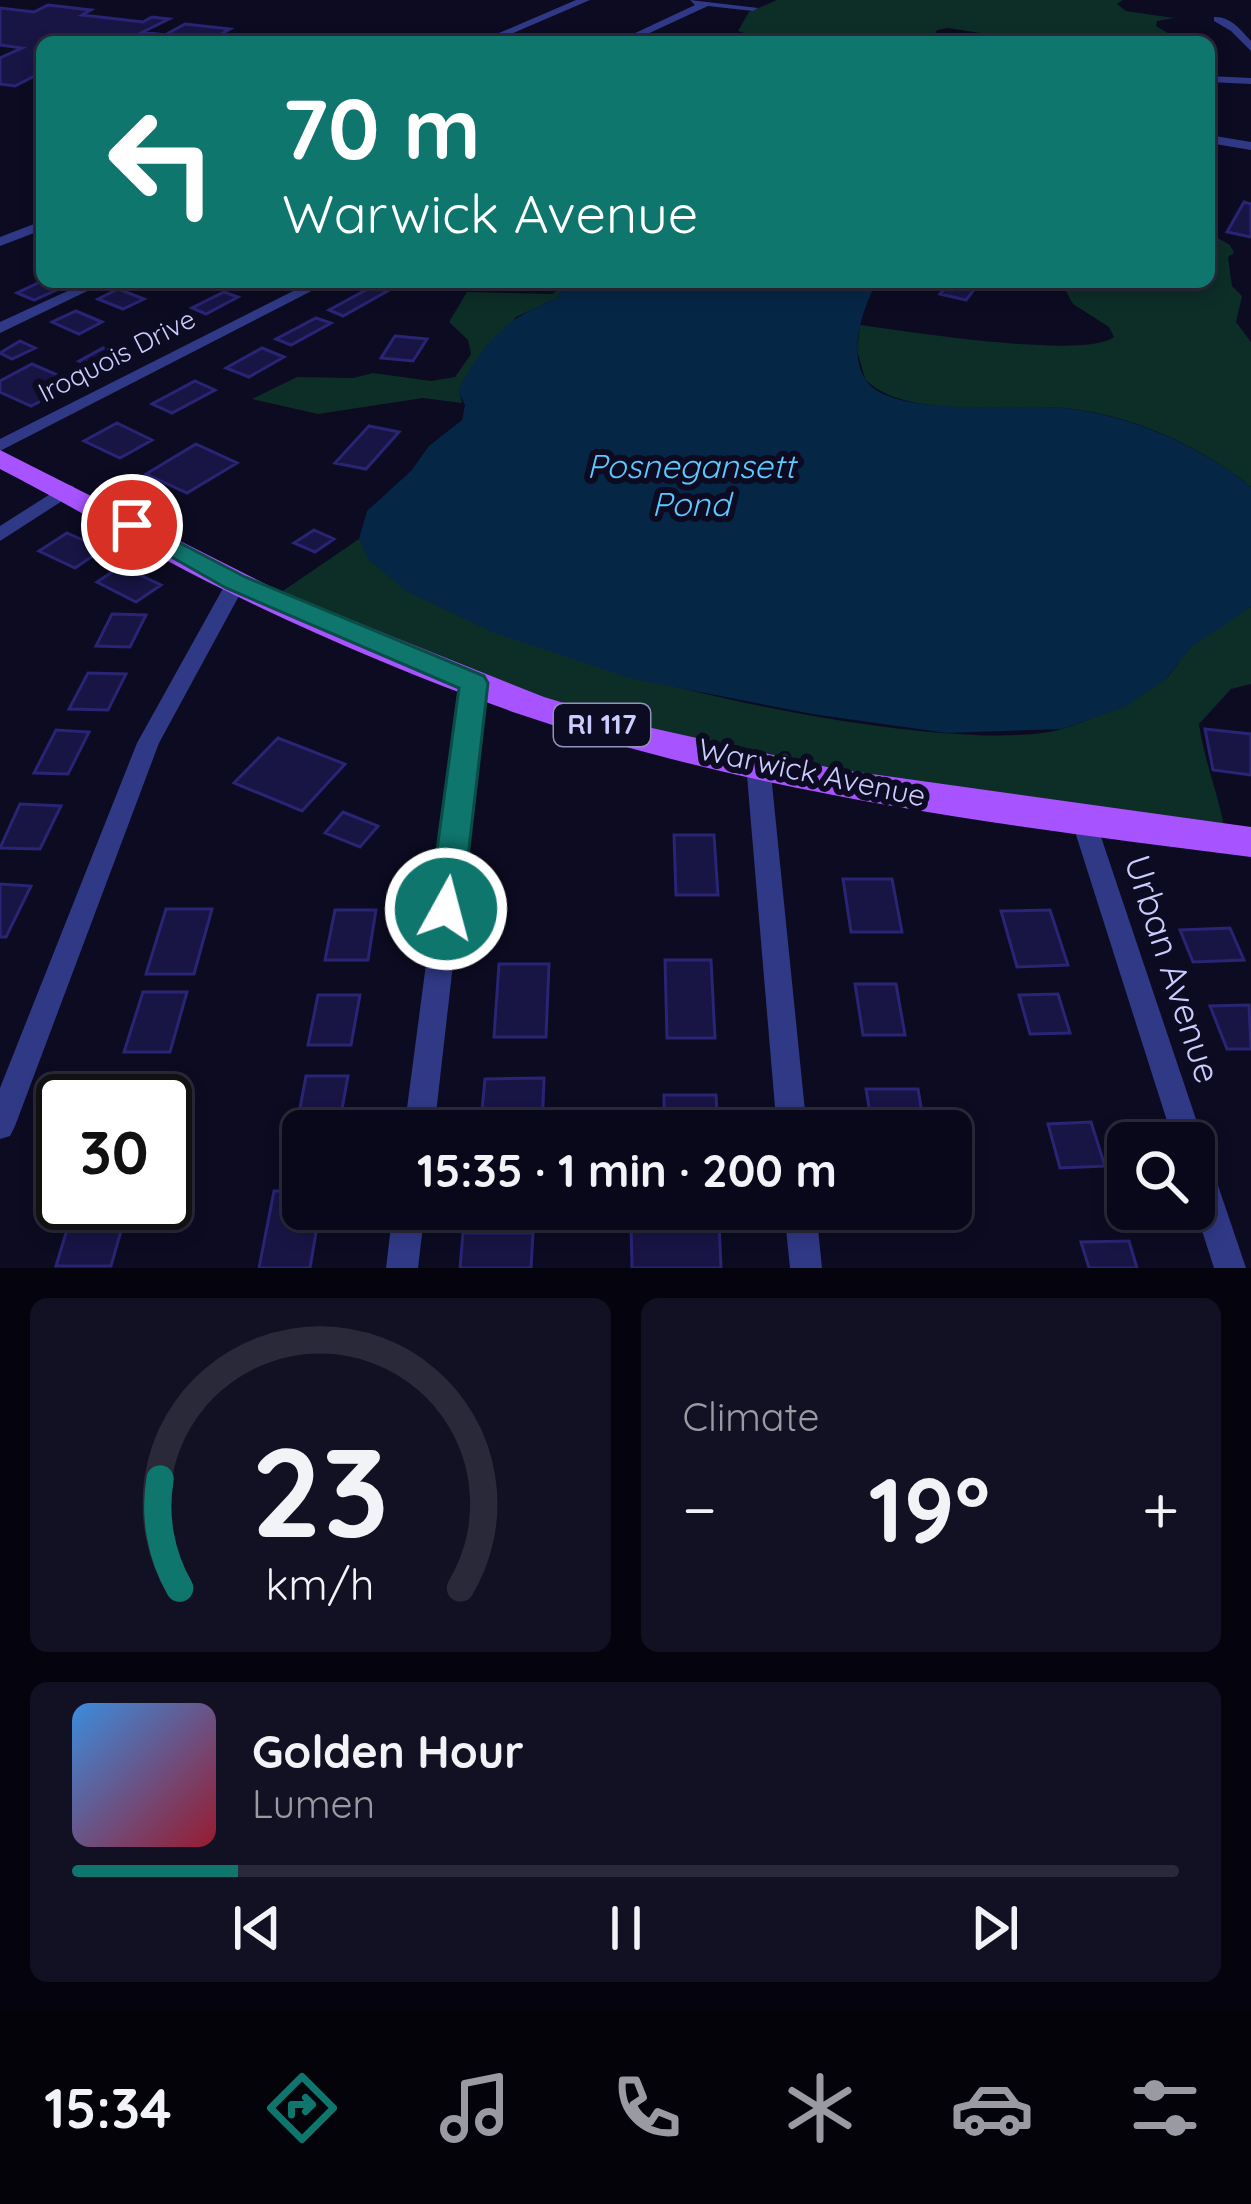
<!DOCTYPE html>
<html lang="en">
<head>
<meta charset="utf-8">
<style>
  :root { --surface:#09081a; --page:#121123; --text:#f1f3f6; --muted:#999aa2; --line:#292939; --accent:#0f766e }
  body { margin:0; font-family:Quicksand,sans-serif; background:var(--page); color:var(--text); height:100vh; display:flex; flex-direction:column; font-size:45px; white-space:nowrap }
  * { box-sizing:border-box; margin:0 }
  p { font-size:39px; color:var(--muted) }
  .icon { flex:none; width:66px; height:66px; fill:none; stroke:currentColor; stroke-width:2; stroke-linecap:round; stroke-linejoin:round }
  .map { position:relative; height:1268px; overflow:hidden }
  .sheet { display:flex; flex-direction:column; gap:30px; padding:30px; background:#05040e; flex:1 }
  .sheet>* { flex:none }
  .top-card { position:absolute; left:36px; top:36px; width:1179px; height:252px; border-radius:18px; box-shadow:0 6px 18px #0003,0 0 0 3px var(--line); background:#0f766e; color:#fff; overflow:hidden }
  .controls { position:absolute; left:1107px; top:1122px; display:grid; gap:24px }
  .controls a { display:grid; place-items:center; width:108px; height:108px; border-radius:18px; background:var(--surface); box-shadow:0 6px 18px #0003,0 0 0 3px var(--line); font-size:60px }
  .speed { position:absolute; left:36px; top:1074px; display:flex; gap:24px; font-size:60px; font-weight:700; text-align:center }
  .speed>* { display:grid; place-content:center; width:156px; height:156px; border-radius:50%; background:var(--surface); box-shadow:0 6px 18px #0003,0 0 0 3px var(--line); line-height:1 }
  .speed .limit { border:6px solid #111; border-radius:18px; background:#fff; color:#111 }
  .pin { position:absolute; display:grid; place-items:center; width:102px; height:102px; color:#fff; margin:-51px; border:6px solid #fff; border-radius:50%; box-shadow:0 3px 12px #0007 }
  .me { position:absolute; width:132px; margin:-66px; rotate:7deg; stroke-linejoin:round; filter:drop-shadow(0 0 9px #0008) }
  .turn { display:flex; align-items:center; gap:42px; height:252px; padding:0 48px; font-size:54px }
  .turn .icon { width:156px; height:156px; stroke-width:2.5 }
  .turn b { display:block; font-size:84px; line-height:102px }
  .big { font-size:90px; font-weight:800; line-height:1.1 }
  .sheet .card { flex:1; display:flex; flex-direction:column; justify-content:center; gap:18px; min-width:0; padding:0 42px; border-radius:18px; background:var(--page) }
  .sheet .dial { align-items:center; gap:0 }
  .dial svg { height:312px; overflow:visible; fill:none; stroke:var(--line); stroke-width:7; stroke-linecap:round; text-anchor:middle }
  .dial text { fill:var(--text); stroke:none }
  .song { display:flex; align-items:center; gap:36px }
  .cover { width:144px; height:144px; border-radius:18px; background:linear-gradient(135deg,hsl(210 70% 55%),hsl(350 70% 35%)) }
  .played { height:12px; border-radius:6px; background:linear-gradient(90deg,var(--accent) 15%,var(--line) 15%) }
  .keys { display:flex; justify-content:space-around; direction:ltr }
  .heat { display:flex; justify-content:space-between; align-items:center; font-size:66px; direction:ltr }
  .sheet .tiles { flex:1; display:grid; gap:30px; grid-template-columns:1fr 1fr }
  .card:last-child { grid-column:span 2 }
  .trip { position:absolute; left:282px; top:1110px; width:690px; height:120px; border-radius:18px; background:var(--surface); box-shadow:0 6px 18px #0003,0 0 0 3px var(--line); font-weight:800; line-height:120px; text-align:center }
  .tabs { display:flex; height:192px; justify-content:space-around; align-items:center; background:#04030a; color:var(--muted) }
  .tabs .icon { width:84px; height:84px }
  .tabs .selected { color:var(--accent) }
  .tabs b { font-size:54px; color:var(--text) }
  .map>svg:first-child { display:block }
  .green { fill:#0d2d27 }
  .water { fill:#062646 }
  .building { fill:#181545; stroke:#292474; stroke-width:3 }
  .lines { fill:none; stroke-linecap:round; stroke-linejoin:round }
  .street { fill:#303986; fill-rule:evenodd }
  .primary { fill:#a753ff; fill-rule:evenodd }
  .route { fill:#0f766e; stroke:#0a4d48; stroke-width:3 }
  .labels { text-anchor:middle; stroke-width:12; stroke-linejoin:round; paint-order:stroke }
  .far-street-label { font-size:27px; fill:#cccdff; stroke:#0c0b22 }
  .shield { fill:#0c0b22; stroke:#9293bd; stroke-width:3 }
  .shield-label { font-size:27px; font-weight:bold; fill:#cccdff }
  .street-label { font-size:30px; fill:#cccdff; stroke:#0c0b22 }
  .water-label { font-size:33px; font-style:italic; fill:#5acaff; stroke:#0c0b22 }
  .near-street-label { font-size:36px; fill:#cccdff; stroke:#0c0b22 }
</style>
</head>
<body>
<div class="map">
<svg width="1251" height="1268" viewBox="0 0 1251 1268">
  <rect width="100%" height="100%" fill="#0c0b22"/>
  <!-- green -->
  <path class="green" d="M777,0H1123L1117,4L1126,11L1174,18L1157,21L1156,26L1171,35L1170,42H1037L948,28L937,30L931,42H752L751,35L738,31L749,12Z
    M1209,217L1211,234L1230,245L1234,253L1228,257L1232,286L1242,296L1236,322L1251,342V487C1199,445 1130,414 1064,408C1010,404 904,420 865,379L857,350L860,325C907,331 1082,360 1114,337L1109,327L1073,304L1061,282H1209Z
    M568,282H595L560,293L563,295L516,317L459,390L462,403L423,398L318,414L252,399L297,377L353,378L373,373L431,381L455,377L471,354L468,340L449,322L467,292L552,294Z
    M359,539C415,652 944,764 1062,729C1093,720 1133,699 1161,682C1174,674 1179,658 1190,648C1208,632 1231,620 1251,607V684L1231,689L1199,724C1205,765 1220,797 1226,838L1104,823L587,722L274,597Z"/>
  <!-- water -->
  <path class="water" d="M595,282H877C862,309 844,362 872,387C906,416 1019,404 1064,408C1131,415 1199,445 1251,487V607L1190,648L1165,680L1124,707L1062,729L947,733L812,714L633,679L492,632L406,591L369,560L359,539L367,511L411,471L429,446L462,420L465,405L458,390C487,338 505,319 561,296L556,294Z"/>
  <!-- building -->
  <path class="building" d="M48,5L91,10L82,15L91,16L143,22L152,17L169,19L143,32L165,35L185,24L230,29L207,42H42V72L15,86L0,84V58L22,48L0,45V8L34,12Z
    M1244,202L1251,204V237L1227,232Z
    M42,281L63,287L34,300L17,293Z
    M950,282H980L966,300L940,294Z
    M377,284L391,289L343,316L329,310Z
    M118,289L144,299L123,309L98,299Z
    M224,292L238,297L206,314L192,308Z
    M76,311L102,322L79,334L52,322Z
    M316,318L331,323L291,345L276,339Z
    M167,321L183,327L153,342L138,336Z
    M395,336L427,339L413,361L381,358Z
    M20,341L35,348L12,359L0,353Z
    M103,348L123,356L97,369L79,361Z
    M262,348L284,357L249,377L226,368Z
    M32,364L76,383L31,406L0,392V381Z
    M195,381L215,390L172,413L152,404Z
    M117,423L152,440L120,458L84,441Z
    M369,426L399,432L366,469L335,463Z
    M196,444L237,463L187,493L146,474Z
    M314,530L334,539L315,552L294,543Z
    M67,533L103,549L75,568L39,551Z
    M121,566L161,585L136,602L97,582Z
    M112,614L146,615L130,647L96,646Z
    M88,673L126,674L108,710L69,709Z
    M1205,729L1251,734V775L1213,770Z
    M56,730L89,732L68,774L34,773Z
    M278,738L345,764L302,811L234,783Z
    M20,804L61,806L40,849L0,848Z
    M343,812L378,826L360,847L325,833Z
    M674,835H714L718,895H676Z
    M843,879H892L902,932H851Z
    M0,884L31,886L6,937H0Z
    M166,909H212L194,974H146Z
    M335,910H376L368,960H325Z
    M1050,910L1068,965L1017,967L1001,911Z
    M1230,928L1244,960L1193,962L1180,930Z
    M665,960H711L715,1038H667Z
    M499,964H549L546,1037H494Z
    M855,984H896L905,1035H863Z
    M143,992H187L170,1052H124Z
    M1058,994L1070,1033L1030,1034L1019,995Z
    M318,995H360L351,1045H308Z
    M1249,1005L1251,1049H1227L1210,1006Z
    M306,1076H348L338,1131H303V1140H294Z
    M544,1078L542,1131H480L485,1079Z
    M163,1083L158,1101H109L114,1084Z
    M866,1089H918L925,1131H873Z
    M664,1095H716L718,1131H664Z
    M1091,1122L1105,1166L1060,1168L1048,1124Z
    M274,1191H303V1209H320L310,1268H259Z
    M75,1203H129L111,1266H56Z
    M631,1223H719L721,1268H632Z
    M463,1233H533L531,1268H460Z
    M1129,1241L1137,1268H1089L1081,1242Z"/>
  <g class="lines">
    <!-- street -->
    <path class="street" d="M576,0H590L492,42H478Z
      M690,0L758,8L753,11L708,6L630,42H616L695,5Z
      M1214,17C1230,16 1241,30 1251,41V51L1231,31L1214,21Z
      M1209,76L1251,78V84L1209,82Z
      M1209,135L1251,142V150L1209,143Z
      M42,221V230L0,246V237Z
      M87,282H106L0,333V322Z
      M311,282H329L0,451V439Z
      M66,484L73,486L75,490L73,494L0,541V526Z
      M236,577L246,583L159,743L15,1126L10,1136L0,1139V1088L137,743L226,583Z
      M474,676L485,683L434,1131H404L463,683Z
      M758,756L766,758L770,764L807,1131H777L746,764L750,758Z
      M1083,810L1092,813L1095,819L1204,1143L1202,1148L1209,1159L1246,1268H1214L1194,1206V1143H1174L1071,819L1074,813Z
      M393,1209H425L418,1268H386Z
      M784,1209H816L822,1268H790Z"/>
    <!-- primary -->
    <path class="primary" d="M0,450L281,592L544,697L634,724L836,769L1251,827V857C1004,826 755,794 519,714C413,677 308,632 208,582C138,547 71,505 0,469Z"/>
  </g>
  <!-- route -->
  <path class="route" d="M132,518L245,577L484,676L488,683L462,909L457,918L446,922L434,918L429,909L459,688L226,588L124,530L120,525Z"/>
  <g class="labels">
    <!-- far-street labels -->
    <g class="far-street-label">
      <text transform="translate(117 356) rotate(-27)" y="9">Iroquois Drive</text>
    </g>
    <!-- shield labels -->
    <rect class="shield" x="554" y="704" width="96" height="42" rx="9"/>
    <g class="shield-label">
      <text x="602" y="734">RI 117</text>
    </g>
    <!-- street labels -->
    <g class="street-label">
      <text transform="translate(812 773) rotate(12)" y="10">Warwick Avenue</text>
    </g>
    <!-- water labels -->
    <g class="water-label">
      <text x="691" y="478">Posnegansett<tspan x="691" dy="38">Pond</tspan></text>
    </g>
    <!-- near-street labels -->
    <g class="near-street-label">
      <text transform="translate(1173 969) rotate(72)" y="13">Urban Avenue</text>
    </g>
  </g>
</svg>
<div class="controls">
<a><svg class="icon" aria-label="search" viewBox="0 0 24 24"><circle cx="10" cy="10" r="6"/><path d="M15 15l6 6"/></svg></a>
</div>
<div class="speed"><div class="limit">30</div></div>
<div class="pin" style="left:132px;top:525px;background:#d93025"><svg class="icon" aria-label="arrive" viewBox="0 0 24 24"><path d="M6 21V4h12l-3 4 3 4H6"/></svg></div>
<svg class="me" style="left:446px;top:909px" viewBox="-20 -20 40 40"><circle r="17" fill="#0f766e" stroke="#fff" stroke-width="3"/><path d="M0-11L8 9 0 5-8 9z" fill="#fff"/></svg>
<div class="trip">15:35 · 1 min · 200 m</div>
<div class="top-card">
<div class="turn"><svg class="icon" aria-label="left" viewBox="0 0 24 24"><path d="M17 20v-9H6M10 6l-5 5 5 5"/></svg><div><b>70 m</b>Warwick Avenue</div></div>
</div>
</div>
<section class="sheet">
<div class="tiles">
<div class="card dial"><svg viewBox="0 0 100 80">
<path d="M14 69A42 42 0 1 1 86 69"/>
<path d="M14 69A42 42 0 0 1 9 41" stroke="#0f766e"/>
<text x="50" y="56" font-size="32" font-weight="700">23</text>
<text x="50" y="72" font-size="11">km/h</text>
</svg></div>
<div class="card"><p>Climate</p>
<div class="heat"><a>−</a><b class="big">19°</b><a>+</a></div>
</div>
<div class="card">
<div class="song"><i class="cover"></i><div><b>Golden Hour</b><p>Lumen</p></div></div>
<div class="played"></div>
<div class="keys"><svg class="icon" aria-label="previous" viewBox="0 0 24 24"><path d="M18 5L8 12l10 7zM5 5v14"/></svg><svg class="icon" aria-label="pause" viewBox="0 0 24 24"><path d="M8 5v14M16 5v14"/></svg><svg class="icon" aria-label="next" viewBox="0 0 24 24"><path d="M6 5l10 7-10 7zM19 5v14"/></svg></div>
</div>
</div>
</section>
<nav class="tabs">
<b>15:34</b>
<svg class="icon selected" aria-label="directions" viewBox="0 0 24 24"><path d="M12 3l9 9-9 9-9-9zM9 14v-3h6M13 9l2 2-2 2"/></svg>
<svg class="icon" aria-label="music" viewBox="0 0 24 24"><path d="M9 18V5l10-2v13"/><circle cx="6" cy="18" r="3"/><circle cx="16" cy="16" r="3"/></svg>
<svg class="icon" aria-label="phone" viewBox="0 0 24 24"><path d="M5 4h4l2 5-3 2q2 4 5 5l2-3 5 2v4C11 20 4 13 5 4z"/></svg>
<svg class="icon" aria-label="climate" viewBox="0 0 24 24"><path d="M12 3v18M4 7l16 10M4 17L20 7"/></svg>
<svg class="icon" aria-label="car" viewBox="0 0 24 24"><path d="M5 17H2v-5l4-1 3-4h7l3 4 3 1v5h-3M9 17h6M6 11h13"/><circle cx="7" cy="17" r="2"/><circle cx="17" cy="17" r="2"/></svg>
<svg class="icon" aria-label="filters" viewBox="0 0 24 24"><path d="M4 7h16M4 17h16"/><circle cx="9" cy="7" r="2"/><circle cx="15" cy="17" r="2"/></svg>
</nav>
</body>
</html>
